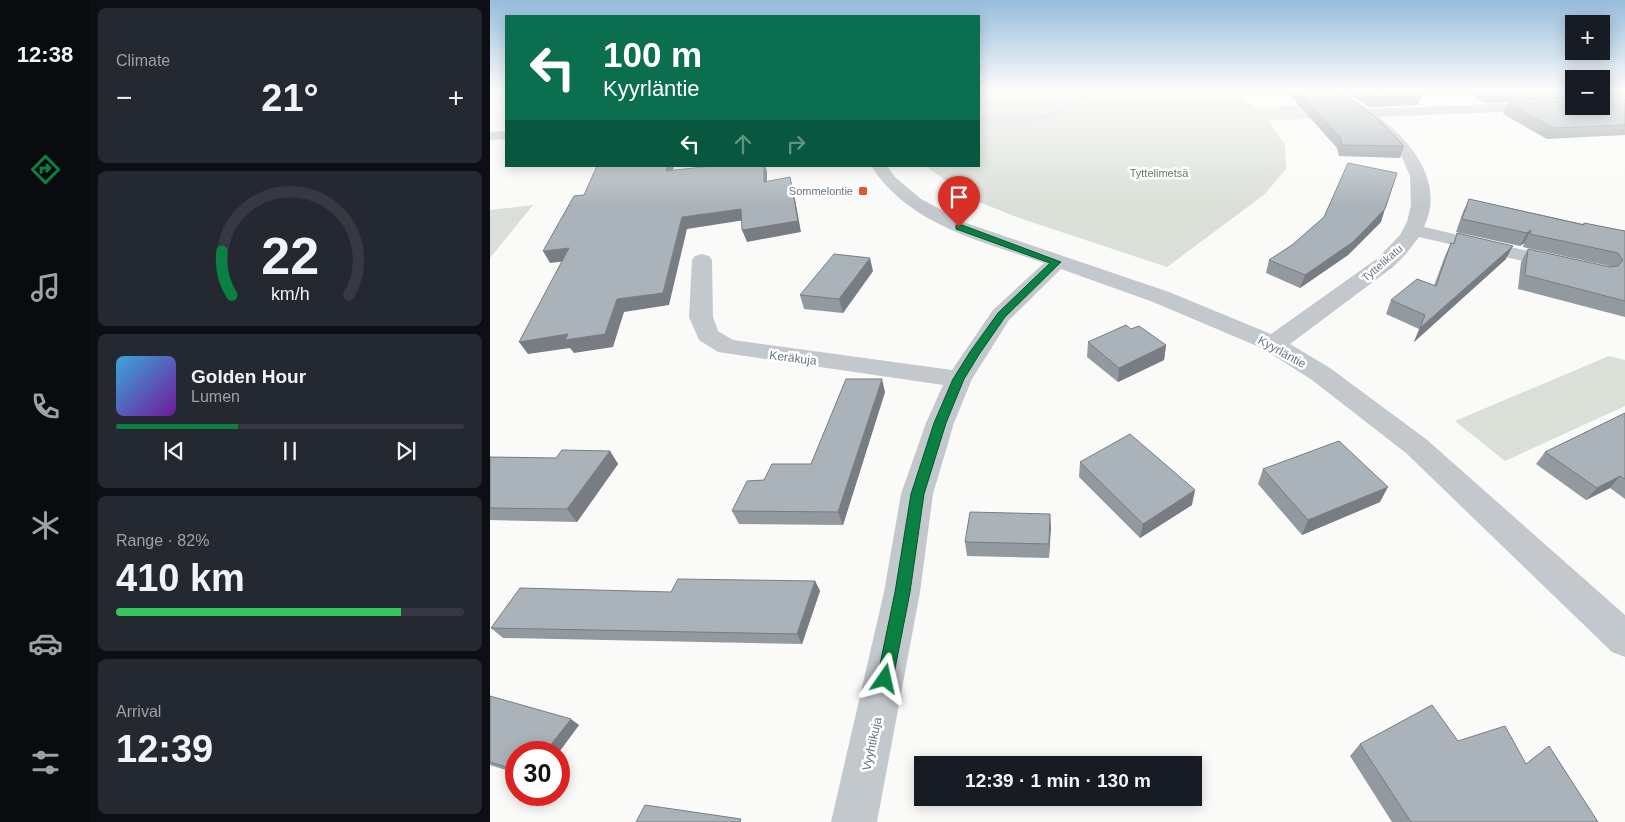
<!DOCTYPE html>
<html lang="en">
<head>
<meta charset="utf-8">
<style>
  :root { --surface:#171b24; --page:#242831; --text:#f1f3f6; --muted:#9ea1a6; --line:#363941; --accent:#0b8043 }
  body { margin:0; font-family:Arial,sans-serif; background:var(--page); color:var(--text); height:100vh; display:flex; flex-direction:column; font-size:19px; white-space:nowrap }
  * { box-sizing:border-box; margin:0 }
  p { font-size:16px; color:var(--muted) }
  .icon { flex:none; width:28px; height:28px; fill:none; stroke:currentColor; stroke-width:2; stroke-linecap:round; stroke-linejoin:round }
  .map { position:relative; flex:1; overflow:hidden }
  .panel { display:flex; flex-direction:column; gap:8px; padding:8px; background:#0d0f14; width:400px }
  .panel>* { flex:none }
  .banner { position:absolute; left:15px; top:15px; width:475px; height:152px; border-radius:0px; box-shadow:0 2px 12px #0003; background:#0b6e4f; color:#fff; overflow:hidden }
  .tools { position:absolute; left:1075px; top:15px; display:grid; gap:10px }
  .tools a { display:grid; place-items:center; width:45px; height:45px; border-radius:0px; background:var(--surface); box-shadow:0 2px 12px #0003; font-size:25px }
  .speed { position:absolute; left:15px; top:741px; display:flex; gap:10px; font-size:25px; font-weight:700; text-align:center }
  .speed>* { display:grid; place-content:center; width:65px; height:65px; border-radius:50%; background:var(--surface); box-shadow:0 2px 12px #0003; line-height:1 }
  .speed .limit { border:8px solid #d22; background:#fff; color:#111 }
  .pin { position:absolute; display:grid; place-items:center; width:42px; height:42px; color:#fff; margin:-51px -21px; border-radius:50% 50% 50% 0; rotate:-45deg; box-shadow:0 0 5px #0007 }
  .pin .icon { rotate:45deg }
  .me { position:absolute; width:55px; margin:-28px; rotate:11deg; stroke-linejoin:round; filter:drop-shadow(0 0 4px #0008) }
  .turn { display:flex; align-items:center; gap:18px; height:105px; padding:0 15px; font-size:22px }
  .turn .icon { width:65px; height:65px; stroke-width:2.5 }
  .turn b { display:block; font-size:35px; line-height:42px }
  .lanes { display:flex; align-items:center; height:48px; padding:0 15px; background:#0003; justify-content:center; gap:25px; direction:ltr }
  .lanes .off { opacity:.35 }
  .big { font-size:38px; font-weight:800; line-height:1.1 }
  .panel .tile { flex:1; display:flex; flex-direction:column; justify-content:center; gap:8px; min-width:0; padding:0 18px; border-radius:8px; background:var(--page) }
  .panel .dial { align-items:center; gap:0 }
  .dial svg { height:130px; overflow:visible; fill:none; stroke:var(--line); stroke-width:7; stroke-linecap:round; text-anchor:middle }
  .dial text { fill:var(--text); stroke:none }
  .song { display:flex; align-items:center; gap:15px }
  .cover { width:60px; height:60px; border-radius:8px; background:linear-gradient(135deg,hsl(200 70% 55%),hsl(280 70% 35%)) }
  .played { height:5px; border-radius:2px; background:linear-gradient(90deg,var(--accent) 35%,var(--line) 35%) }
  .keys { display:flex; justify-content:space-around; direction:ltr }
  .heat { display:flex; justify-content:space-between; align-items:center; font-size:28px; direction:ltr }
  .charge { height:8px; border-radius:4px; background:linear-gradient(90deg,#34c759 82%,var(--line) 0) }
  .trip { position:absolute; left:424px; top:756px; width:288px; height:50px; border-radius:0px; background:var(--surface); box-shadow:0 2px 12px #0003; font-weight:800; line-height:50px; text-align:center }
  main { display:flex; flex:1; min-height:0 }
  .tab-bar { display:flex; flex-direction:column; width:90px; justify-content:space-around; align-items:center; background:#090b0e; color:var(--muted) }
  .tab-bar .icon { width:35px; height:35px }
  .tab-bar .current { color:var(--accent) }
  .tab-bar b { font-size:22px; color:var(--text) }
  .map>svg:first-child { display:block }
  .green { fill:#dadfd7 }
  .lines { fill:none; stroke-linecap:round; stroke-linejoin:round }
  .path { stroke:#bbbfc2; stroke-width:2; stroke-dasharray:1 1; stroke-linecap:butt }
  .minor { fill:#c3c8cc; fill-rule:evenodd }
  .wall { fill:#929a9f }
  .shaded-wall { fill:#777d82 }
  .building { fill:#aab3b9; stroke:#777d82 }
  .route { fill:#0b8043; stroke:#07532c }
  .poi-dot { fill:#e4572e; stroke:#fff; stroke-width:2 }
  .labels { text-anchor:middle; stroke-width:5; stroke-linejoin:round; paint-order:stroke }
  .far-park-label { font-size:11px; fill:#687a64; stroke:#fff }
  .far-poi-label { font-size:11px; fill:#657683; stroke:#fff; text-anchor:end }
  .far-street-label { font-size:11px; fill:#657683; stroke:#fff }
  .street-label { font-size:12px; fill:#657683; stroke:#fff }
</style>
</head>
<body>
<main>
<nav class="tab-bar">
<b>12:38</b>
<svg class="icon current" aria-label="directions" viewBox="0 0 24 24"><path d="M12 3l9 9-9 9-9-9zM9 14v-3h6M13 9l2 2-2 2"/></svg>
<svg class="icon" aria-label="music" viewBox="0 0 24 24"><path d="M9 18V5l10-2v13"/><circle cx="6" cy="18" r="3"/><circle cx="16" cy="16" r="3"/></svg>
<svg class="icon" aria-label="phone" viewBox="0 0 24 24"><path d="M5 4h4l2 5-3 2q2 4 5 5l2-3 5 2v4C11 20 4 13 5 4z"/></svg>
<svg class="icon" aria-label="climate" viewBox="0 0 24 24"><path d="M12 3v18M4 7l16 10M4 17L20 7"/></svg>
<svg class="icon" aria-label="car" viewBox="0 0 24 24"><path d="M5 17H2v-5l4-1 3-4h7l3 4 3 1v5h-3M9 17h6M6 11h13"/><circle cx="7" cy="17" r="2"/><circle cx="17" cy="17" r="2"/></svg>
<svg class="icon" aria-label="filters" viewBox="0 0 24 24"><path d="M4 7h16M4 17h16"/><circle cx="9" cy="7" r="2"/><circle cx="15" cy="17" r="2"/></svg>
</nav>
<section class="panel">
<div class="tile"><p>Climate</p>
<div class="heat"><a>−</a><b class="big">21°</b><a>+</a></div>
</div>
<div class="tile dial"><svg viewBox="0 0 100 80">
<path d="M14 69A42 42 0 1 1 86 69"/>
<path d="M14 69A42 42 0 0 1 8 42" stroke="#0b8043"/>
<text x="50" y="56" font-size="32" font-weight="700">22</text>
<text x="50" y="72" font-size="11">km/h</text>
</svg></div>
<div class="tile">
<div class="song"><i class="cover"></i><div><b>Golden Hour</b><p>Lumen</p></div></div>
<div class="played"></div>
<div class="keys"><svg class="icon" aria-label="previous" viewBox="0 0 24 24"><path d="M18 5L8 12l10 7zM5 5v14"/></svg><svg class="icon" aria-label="pause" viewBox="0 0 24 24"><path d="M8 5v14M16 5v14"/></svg><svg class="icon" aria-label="next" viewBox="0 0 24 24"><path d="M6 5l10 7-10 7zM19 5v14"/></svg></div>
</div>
<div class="tile"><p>Range · 82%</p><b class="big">410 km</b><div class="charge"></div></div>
<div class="tile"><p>Arrival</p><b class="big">12:39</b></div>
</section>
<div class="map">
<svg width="1135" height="822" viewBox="0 0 1135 822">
  <rect width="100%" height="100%" fill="#fafaf8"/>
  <!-- green -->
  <path class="green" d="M489,91H743L764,108L845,103L867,118L778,120L795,145L796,169L775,194L677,267L529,218L484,200L435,166H489Z
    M43,205L0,258V210Z
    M1119,356L1135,360V406L1015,461L965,421Z"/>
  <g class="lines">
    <!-- path -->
    <path class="path" d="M489,119C526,122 560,123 590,98V91"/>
    <!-- minor -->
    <path class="minor" d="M836,91H851L878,109L1084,101V106H1090L1084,109L889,117C922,142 955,183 934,227L1078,260L1081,264L1078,268L1071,270L929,237L915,255L903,267L800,344L840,368L936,439L1135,615V657L1122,652L916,453L822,380L774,349L663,302L571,269L519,320L482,379L464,423L443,494L430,592L387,822H341L394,592L411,494L436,423L453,385L228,352L209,340L199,317L202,260L205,256L212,254L219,256L222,260L223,317L228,331L243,340L462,370L503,310L554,263C491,241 419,225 381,166H397L405,177L431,199L476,223L679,292L781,334L888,258L910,235L917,222L921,205L920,176L910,153L886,128Z
      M16,131V139L0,140V132Z"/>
  </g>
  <!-- wall -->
  <path class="wall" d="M796,91H850L914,146L910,158L849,156L847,148Z
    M855,91H933L928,105L879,107Z
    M974,91H1084V99L994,103Z
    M1111,91H1135V97L1115,98L1116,99H1135V135L1057,139L1013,114L1018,103L1084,106Z
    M979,199L1093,224L1094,223L1135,231V317L1028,289L1031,262L1038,249L1120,267L1119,266L1033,247L1034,243L1030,246L966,232L973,212Z
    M891,222L858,255L810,288L776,273L779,260Z
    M967,233L1016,259L924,342L929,329L896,314L901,300L944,286L955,256L961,243L963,244Z
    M383,271L353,313L314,309L310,295Z
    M641,329L676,345L674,360L628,382L597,357L598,342Z
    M395,392L353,525L249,524L242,511L274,480L321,464Z
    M1135,413V499L1120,488L1096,500L1046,464L1055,452Z
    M120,451L128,464L87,522L0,520V457L66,458Z
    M590,462L702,505L650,538L589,477Z
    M773,469L890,502L812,535L768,484Z
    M560,514L559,558L477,556L475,542Z
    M325,581L330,591L312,644L13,638L1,628L181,592Z
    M0,696L89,725L69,752H26V773L0,765Z
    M968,741L1036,764L1059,746L1108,822H902L860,756L870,744Z"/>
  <!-- shaded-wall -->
  <path class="shaded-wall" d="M177,166H184L180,182L176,171Z
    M274,166H275L277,171V193L274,182Z
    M300,177L303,188L311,232L257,242L252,230Z
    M251,209L255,220L197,229L179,305L134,312L123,347L84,353L80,348L38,354L29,342L127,299L192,217Z
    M895,209L891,222L858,255L810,288L815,275Z
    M1041,230L1034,243L1030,246L1037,233Z
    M1023,246L1016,259L924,342L930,328Z
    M79,248L86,260L60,263L53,251Z
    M380,258L383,271L353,313L349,299Z
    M676,345L674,360L628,382L629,368Z
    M392,379L395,392L353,525L348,512Z
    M120,451L128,464L87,522L77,509Z
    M1130,476L1120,488L1096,500L1107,488Z
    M898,487L890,502L812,535L818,520Z
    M705,490L702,505L650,538L653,524Z
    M560,514L561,528L559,558V544Z
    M325,581L330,591L312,644L307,634Z
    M81,719L89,725L69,752H55Z"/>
  <!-- building -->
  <path class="building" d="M807,91H850L888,119L914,146L852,145L850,137Z
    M873,91H933L931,95L882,97Z
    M996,91H1029L998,92Z
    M1111,91H1115V94L1111,95Z
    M1111,96L1116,99H1135V125L1063,128L1018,103L1084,101V106H1111Z
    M858,163L907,173L895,209L863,242L815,275L779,260L802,245L834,217Z
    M107,166H177L176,171L222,166H274V182L300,177L308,221L252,230L251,209L192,217L173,293L127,299L115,334L75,340L78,334L29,342L79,248L53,251L84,196L94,195Z
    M979,199L1094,225V223L1135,231V301L1035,275L1038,249L1120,267L1128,266L1133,260L1128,253L1040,234L1041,230L1037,233L972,219Z
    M967,233L1023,246L930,328L935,315L901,300L927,279L946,286L961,243L964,244Z
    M344,254L380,258L349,299L310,295Z
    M636,325L641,329L649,326L676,345L629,368L598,342Z
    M356,379H392L348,512L242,511L257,481L274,480L282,464H321Z
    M1135,413V479L1130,476L1107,488L1055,452Z
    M640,434L705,490L653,524L590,462Z
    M849,441L898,487L818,520L773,469Z
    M72,450L120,451L77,509L0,508V457L66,458Z
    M480,512L560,514L559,544L475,542Z
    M188,579L325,581L307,634L1,628L30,588L181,592Z
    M0,696L81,719L55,752H26V770L0,762Z
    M942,705L968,741L1015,726L1036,764L1059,746L1108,822H921L870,744Z
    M155,805L251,819L250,822H146Z"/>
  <!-- sky -->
  <linearGradient id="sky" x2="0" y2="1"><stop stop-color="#96bcdc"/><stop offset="0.44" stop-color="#fdfdfc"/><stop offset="1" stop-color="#fdfdfc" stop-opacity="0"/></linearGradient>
  <rect width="1135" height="206" fill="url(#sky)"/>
  <!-- route -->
  <path class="route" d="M466,225H472L571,262L515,317L490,353L474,379L456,423L434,494L420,592L403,679L401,685L395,687L389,685L387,679L405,592L421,494L444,423L463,379L480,352L508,313L560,263L466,229Z"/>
  <!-- markers -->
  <rect class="poi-dot" x="368" y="186" width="10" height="10" rx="2.5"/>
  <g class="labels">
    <!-- far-park labels -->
    <g class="far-park-label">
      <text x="669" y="177">Tyttelimetsä</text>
    </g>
    <!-- far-poi labels -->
    <g class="far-poi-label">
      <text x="363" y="195">Sommelontie</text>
    </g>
    <!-- far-street labels -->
    <g class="far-street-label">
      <text transform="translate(892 263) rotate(-41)" y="4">Tyttelikatu</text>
    </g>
    <!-- street labels -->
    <g class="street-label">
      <text transform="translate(792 352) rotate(29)" y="4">Kyyrläntie</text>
      <text transform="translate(303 358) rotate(7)" y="4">Keräkuja</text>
      <text transform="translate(382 744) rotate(-78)" y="4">Vyyhtikuja</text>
    </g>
  </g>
</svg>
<div class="tools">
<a>+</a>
<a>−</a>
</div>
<div class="speed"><div class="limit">30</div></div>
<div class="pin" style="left:469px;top:227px;background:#d93025"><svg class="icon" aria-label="arrive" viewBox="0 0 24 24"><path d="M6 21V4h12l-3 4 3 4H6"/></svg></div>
<svg class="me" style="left:395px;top:679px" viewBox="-20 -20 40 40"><path d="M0-17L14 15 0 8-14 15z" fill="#0b8043" stroke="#fff" stroke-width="4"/></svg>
<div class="trip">12:39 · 1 min · 130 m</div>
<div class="banner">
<div class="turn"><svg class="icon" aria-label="left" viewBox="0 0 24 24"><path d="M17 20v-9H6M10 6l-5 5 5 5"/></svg><div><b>100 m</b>Kyyrläntie</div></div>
<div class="lanes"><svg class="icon" aria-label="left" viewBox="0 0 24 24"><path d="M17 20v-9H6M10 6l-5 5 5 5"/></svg><svg class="icon off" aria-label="ahead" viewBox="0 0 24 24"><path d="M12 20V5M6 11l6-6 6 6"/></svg><svg class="icon off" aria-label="right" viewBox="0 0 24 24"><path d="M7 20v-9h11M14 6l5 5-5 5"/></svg></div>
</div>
</div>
</main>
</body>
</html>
